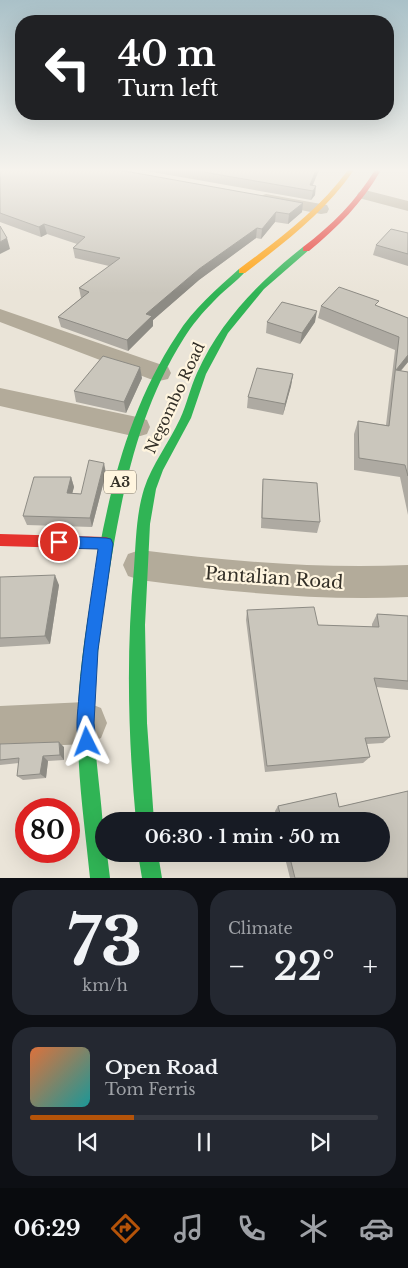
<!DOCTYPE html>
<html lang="en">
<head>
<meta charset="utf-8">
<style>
  :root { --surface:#171b24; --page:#242831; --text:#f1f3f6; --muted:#9ea1a6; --line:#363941; --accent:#b45309 }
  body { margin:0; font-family:"Libre Baskerville",serif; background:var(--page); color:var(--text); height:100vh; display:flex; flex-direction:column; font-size:19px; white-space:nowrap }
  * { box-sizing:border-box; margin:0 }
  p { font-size:16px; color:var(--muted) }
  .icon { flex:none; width:28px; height:28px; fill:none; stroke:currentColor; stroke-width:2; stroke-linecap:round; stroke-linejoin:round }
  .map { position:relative; height:878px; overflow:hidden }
  .drawer { display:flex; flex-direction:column; gap:12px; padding:12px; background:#0d0f14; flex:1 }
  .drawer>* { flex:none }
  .top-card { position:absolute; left:15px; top:15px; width:379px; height:105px; border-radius:20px; box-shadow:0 5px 20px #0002; background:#202124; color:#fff; overflow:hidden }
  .speed { position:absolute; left:15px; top:798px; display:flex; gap:10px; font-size:25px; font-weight:700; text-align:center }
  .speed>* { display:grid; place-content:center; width:65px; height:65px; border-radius:50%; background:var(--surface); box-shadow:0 5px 20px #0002; line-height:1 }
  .speed .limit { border:8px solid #d22; background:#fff; color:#111 }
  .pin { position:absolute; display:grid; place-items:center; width:42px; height:42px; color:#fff; margin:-21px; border:2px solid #fff; border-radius:50%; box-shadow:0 1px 5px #0007 }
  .me { position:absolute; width:55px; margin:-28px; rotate:357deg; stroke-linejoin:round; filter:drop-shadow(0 0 4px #0008) }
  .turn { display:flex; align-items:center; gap:18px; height:105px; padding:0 20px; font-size:22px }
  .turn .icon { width:65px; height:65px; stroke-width:2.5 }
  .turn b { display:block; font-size:35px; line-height:42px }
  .big { font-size:38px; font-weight:600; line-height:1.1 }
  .drawer .tile { flex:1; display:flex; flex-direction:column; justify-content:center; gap:8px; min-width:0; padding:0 18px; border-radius:20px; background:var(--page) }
  .drawer .dial { align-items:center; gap:0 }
  .dial b { font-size:65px; line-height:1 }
  .song { display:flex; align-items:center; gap:15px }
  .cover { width:60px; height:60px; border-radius:8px; background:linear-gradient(135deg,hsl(20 70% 55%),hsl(180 70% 35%)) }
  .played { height:5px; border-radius:2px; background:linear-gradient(90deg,var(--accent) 30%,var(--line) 30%) }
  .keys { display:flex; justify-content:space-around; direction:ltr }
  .heat { display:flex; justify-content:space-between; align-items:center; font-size:28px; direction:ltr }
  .drawer .tiles { flex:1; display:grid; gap:12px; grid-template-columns:1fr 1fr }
  .tile:last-child { grid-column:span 2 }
  .trip { position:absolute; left:95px; top:812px; width:295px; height:50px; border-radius:25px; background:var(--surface); box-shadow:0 5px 20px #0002; font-weight:600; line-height:50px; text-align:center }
  .tabs { display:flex; height:80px; justify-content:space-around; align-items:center; background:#090b0e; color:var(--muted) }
  .tabs .icon { width:35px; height:35px }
  .tabs .current { color:var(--accent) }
  .tabs b { font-size:22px; color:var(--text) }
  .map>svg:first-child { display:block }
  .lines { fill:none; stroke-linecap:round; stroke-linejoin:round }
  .street { fill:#b3ab9a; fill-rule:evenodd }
  .fast { fill:#30b455; fill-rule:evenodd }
  .slow { fill:#ff9f0a; fill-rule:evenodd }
  .jam { fill:#e5322d; fill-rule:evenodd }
  .wall { fill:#aeaaa2 }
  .shaded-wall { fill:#8d8b84 }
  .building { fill:#cac6bc; stroke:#8d8b84 }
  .route { fill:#1a73e8; stroke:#114b97 }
  .labels { text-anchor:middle; stroke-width:4.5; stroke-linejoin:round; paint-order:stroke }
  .shield { fill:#fff5df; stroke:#706a5e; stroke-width:1 }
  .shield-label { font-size:14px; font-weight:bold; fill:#332f27 }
  .street-label { font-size:15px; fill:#332f27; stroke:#fff5df }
  .near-street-label { font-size:18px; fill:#332f27; stroke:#fff5df }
</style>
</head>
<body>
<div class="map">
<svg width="408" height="878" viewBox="0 0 408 878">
  <rect width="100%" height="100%" fill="#eae4d8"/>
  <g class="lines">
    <!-- street -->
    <path class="street" d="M365,190L408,201V211L359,198L357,195L359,192Z
      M266,194L321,204L327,205L329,209L327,213L321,214L260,202L258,199L260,196Z
      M0,309L168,367L171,373L168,379L159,381L150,379L0,322Z
      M0,388L137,417L147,420L150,427L147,434L137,437L0,406Z
      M140,550C229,561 318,569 408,565V597C318,601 229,592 140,580L128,576L123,565L128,554Z
      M86,702L101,708L107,723L101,738L86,744L0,748V706Z"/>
    <!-- fast -->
    <path class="fast" d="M303,247L310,249L264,289L228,333L206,374L191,418L163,470L156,489L150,524L145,625L147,723L154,821H136C128,737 126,652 134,568C136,542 136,515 144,489C152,464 169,443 180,419C187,404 190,388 197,373C221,320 259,282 303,247Z
      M239,269L246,271C236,282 223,291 213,302C203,312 192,325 184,338C139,409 122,491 109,574C101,623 94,672 94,721C95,766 104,809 104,854H107L110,878H90C85,827 77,775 78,723C78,679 85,635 92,592C106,502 126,412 177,335C193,309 217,289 239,269Z
      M138,854H158L162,878H142Z"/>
    <!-- slow -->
    <path class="slow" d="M348,170H354C324,213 285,242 245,273H239V269C279,239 318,211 348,170Z"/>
    <!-- jam -->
    <path class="jam" d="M375,170H381C362,203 338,227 309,251H303V247C332,225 356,201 375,170Z
      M0,534L106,537L111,539L113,543L111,547L106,549L0,546Z"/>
  </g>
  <!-- wall -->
  <path class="wall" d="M0,170L302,212L288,224L275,222L261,239L256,238L199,280L153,320V326L128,351L61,327L58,317L81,298L79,288L109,266L75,258L73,248L77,244L47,234L41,237L0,222Z
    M141,170H319L313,185L315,195L311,200Z
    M408,233V266L373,255L376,245Z
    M321,306H377L408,318V362L401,371L408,372V515L400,477L354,470V434L358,421L386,425L395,350L318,318Z
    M267,322H315L300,344L266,333Z
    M293,374L291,386L283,415L247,408L248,397Z
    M142,378L126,413L76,402L74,391Z
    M106,473L92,527L27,525L23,516L71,477L74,487L72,493L81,494Z
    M263,479L320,522L317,533L261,528L262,490Z
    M0,577L59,585L50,644L0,647Z
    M247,610L318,625L372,627V624L377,614L408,616V690L376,687L390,737L383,743L367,744L370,757L363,763L265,772L246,620Z
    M0,744L64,747V760L48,761L46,778L23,780L17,776L19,763L0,765Z
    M408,791V878H290L284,854H381V821H277L275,811L278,806L336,793L339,807Z"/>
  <!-- shaded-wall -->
  <path class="shaded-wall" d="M316,170H319L310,191V185Z
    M316,186L315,195L311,200L313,191Z
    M303,203L302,212L288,224L289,214Z
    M276,212L275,222L261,239L262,229Z
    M44,224L47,234L41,237L39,227Z
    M257,228L256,238L199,280L153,320V326L128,351L127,340L146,314L199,269Z
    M7,238L10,249L0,254V242Z
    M317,311L315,322L300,344L302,333Z
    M408,355V362L394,378L396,370Z
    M140,367L142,378L126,413L124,402Z
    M293,374L291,386L283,415L285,404Z
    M104,463L106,473L92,527L90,518Z
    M71,477L74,487L70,502L67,493Z
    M55,575L59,585L50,644L45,636Z
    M59,742L64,747V760L60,755Z
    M43,756L48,761L46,778L40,774Z"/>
  <!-- building -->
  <path class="building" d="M0,170H119L303,203L289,214L276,212L262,229L257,228L199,269L146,314L152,316L127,340L58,317L89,292L79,288L120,258L73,248L85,237L44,224L39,227L0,213Z
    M192,170H316L310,185L316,186L313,191Z
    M0,226L7,238L0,242Z
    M391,229L408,233V254L376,245Z
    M339,287L379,301L375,305L408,318V355L396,370L408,372V476L405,465L359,458L358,421L389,426L399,337L321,306Z
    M282,302L317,311L302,333L267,322Z
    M103,356L140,367L124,402L74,391Z
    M257,368L293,374L285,404L248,397Z
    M89,460L104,463L90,518L23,516L34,477H71L67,493L81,494Z
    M263,479L317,483L320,522L262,518Z
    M55,575L45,636L0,638V577Z
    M314,607L318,625L379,627L377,614L408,616V681L374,678L390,737L365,738L370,757L267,766L247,610Z
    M59,742L60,755L43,756L40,774L17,776L19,758L0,760V744Z
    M408,791V878H295L289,854H381V821H282L278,806L336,793L339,807Z"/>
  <!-- sky -->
  <linearGradient id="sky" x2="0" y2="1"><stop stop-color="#aac1c8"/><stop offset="0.58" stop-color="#f6f3ed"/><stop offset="1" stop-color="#f6f3ed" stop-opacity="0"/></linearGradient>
  <rect width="408" height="293" fill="url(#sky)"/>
  <!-- route -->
  <path class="route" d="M59,536L106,538L111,539L113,544L98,650L94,723L96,742L94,748L87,751L81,748C74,732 78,712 79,695C83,646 91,598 98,549L59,548L55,546L53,542L55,538Z"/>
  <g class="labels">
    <!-- shield labels -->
    <rect class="shield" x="104" y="470.5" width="32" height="23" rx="4"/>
    <g class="shield-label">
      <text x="120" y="487">A3</text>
    </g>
    <!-- street labels -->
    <g class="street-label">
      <text transform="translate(175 398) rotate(-65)" y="5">Negombo Road</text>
    </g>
    <!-- near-street labels -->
    <g class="near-street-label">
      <text transform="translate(274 578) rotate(4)" y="6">Pantalian Road</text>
    </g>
  </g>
</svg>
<div class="speed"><div class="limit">80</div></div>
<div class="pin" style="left:59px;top:542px;background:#d93025"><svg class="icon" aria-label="arrive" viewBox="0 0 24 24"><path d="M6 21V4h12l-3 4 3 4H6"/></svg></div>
<svg class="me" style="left:87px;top:742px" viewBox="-20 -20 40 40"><path d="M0-17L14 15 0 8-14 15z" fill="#1a73e8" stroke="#fff" stroke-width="4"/></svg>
<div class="trip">06:30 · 1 min · 50 m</div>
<div class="top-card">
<div class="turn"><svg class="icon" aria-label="left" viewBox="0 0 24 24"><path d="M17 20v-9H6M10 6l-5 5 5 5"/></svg><div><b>40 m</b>Turn left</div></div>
</div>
</div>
<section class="drawer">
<div class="tiles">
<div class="tile dial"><b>73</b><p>km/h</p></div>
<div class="tile"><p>Climate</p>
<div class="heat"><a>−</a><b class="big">22°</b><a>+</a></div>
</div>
<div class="tile">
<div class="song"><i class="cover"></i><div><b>Open Road</b><p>Tom Ferris</p></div></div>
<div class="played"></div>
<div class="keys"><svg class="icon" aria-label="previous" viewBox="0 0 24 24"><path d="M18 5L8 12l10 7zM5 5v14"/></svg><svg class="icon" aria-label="pause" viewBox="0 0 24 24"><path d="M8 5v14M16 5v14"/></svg><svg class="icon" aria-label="next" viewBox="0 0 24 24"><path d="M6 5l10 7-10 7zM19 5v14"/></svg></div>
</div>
</div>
</section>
<nav class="tabs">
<b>06:29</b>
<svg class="icon current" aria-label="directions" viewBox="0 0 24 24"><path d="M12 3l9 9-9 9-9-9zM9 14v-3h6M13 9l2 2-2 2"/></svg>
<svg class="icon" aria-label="music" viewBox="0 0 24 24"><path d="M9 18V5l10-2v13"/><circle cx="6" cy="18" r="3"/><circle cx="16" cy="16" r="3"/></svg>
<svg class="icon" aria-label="phone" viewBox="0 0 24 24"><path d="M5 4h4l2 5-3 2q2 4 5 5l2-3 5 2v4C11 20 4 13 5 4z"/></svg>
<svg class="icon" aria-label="climate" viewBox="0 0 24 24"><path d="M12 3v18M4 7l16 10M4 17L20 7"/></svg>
<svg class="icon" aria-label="car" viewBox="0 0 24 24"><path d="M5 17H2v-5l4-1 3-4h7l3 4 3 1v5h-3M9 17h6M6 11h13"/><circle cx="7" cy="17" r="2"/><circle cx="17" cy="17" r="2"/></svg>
</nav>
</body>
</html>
